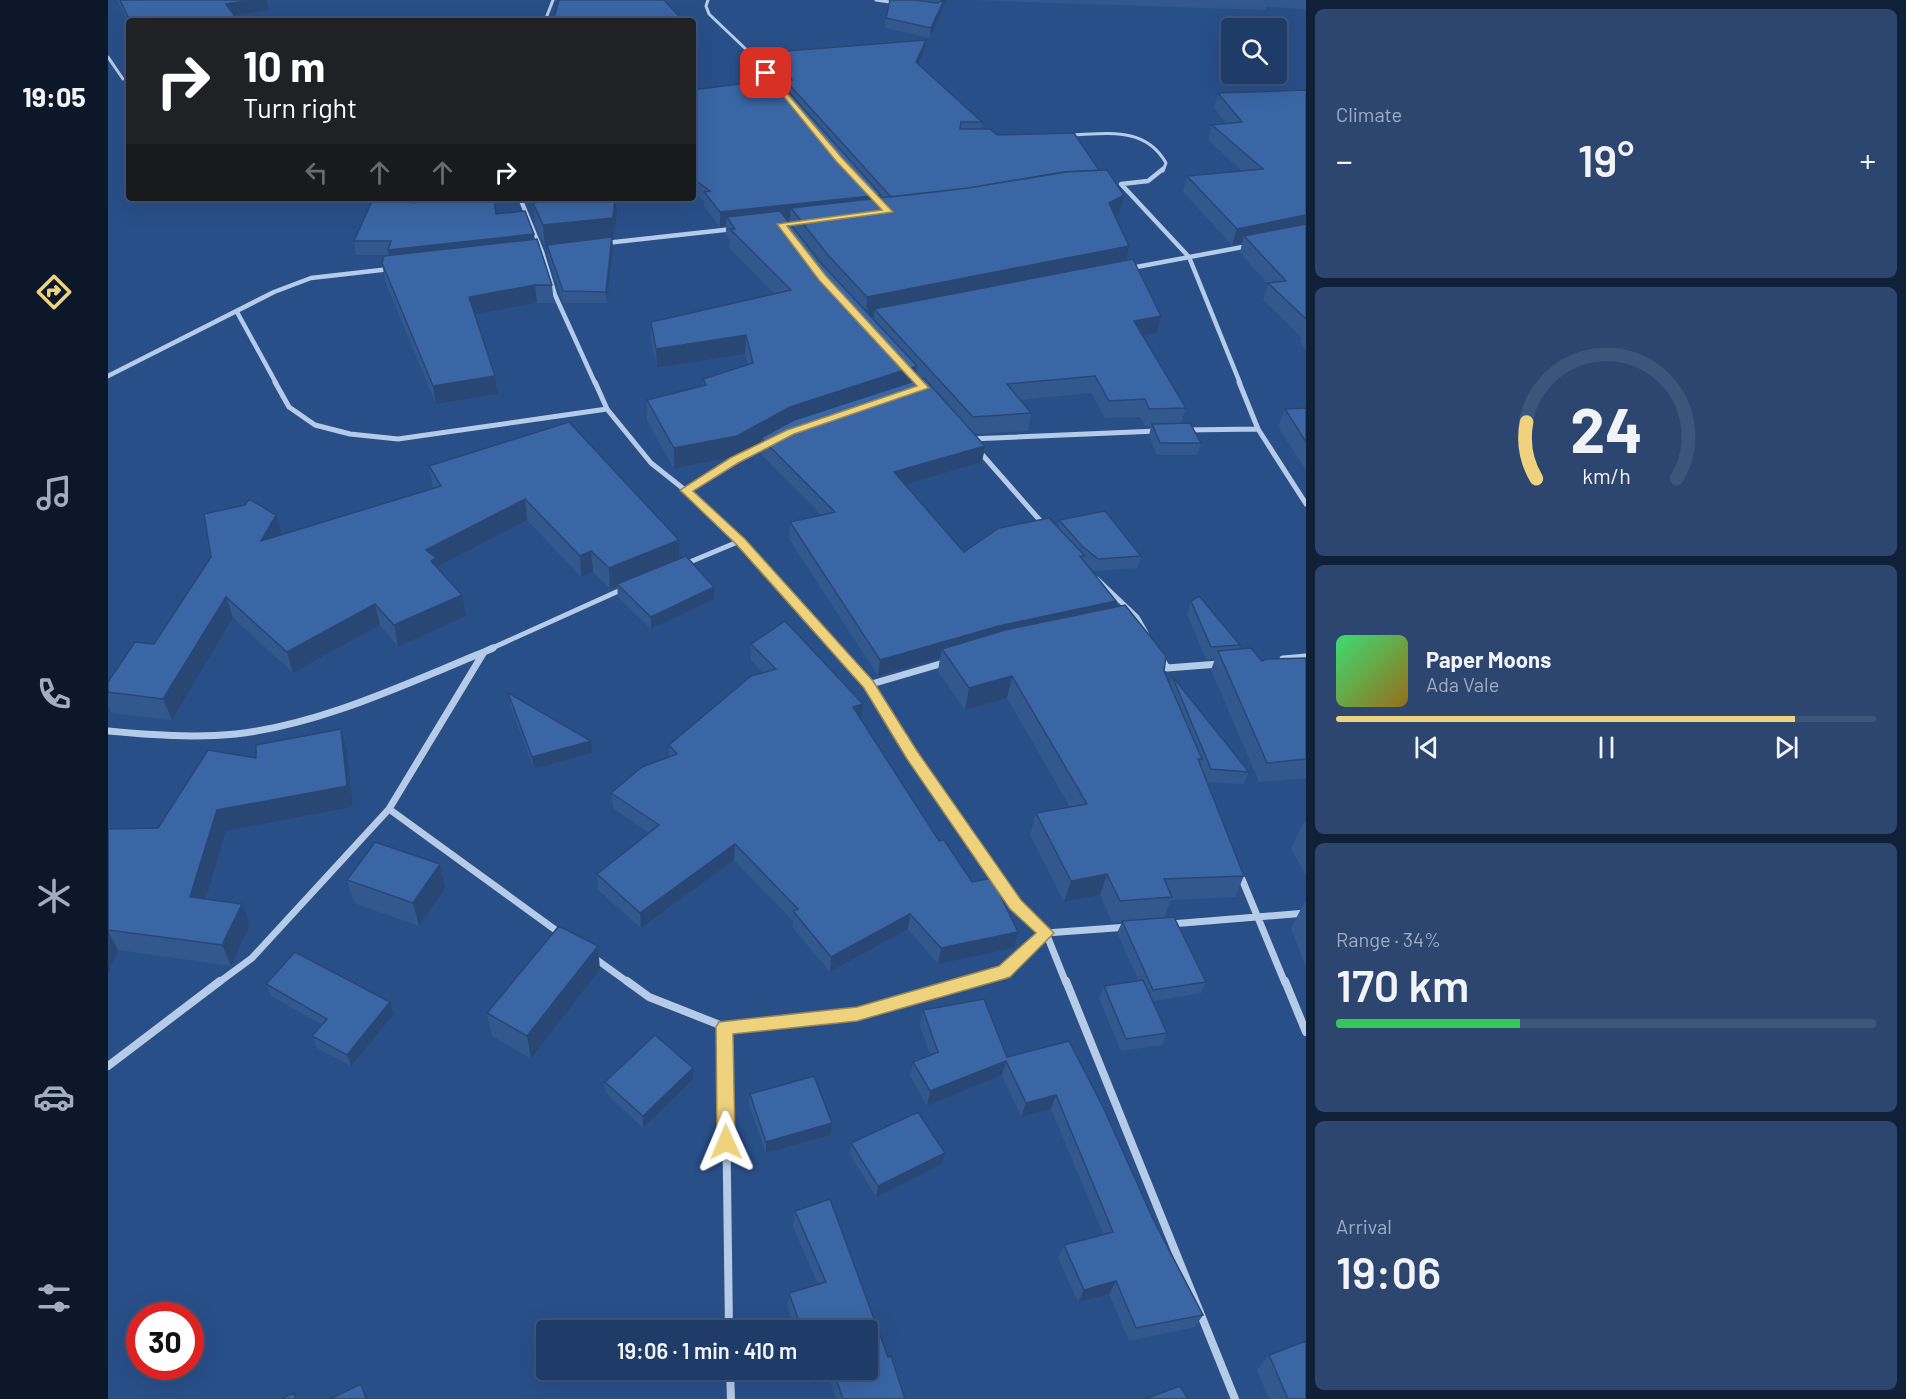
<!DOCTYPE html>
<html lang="en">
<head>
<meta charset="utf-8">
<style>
  :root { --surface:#1f3b67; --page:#2c4670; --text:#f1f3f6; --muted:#a1adc0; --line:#3c557b; --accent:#efd27d }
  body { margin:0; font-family:Barlow,sans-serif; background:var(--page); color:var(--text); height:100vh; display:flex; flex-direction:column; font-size:22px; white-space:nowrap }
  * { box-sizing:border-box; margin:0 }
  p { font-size:20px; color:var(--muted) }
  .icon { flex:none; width:33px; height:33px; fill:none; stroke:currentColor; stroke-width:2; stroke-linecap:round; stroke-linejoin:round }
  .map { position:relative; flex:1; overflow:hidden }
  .panel { display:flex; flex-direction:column; gap:9px; padding:9px; background:#112039; width:600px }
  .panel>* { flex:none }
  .hud { position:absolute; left:18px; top:18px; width:570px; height:183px; border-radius:6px; box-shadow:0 6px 24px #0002,0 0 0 2px var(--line); background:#202124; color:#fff; overflow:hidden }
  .fabs { position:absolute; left:1113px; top:18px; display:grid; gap:12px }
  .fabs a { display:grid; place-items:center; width:66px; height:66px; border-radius:6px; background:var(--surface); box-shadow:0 6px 24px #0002,0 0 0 2px var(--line); font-size:30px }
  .speed { position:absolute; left:18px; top:1302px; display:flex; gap:12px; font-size:30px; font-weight:700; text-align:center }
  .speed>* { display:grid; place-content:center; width:78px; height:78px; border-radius:50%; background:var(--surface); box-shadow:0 6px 24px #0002,0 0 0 2px var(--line); line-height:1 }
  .speed .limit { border:9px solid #d22; background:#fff; color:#111 }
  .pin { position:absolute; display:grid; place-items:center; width:51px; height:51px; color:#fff; margin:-26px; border-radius:12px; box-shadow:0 3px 9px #0006 }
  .me { position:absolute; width:66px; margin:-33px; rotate:359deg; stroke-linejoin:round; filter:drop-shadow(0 0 4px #0008) }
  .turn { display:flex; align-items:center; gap:21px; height:126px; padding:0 18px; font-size:27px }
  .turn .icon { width:78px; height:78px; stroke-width:2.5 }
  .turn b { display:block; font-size:42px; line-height:51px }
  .lanes { display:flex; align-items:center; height:57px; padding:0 18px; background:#0003; justify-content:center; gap:30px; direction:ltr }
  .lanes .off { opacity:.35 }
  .big { font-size:45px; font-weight:600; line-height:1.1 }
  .panel .tile { flex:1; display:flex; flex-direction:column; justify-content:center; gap:9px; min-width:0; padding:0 21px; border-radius:9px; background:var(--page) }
  .panel .dial { align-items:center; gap:0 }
  .dial svg { height:156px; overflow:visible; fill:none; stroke:var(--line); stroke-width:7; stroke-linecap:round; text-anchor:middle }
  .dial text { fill:var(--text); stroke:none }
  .song { display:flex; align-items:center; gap:18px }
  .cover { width:72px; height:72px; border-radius:9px; background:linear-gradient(135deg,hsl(140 70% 55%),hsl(40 70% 35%)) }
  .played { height:6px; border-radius:3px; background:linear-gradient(90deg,var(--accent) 85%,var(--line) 85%) }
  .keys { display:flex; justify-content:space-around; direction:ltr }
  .heat { display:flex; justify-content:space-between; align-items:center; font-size:33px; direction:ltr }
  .charge { height:9px; border-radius:4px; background:linear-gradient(90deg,#34c759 34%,var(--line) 0) }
  .trip { position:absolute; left:428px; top:1320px; width:342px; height:60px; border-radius:6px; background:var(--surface); box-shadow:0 6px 24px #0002,0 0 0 2px var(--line); font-weight:600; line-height:60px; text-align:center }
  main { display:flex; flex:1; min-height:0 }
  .tab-bar { display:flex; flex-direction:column; width:108px; justify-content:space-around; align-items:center; background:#0c1829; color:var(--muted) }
  .tab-bar .icon { width:42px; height:42px }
  .tab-bar .selected { color:var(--accent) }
  .tab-bar b { font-size:27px; color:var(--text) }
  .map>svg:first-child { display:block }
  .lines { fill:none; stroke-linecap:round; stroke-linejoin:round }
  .minor-far4 { stroke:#b6cbe8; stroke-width:3 }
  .minor-far3 { stroke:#b6cbe8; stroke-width:4.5 }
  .minor-far2 { stroke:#b6cbe8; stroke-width:5 }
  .minor-far1 { stroke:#b6cbe8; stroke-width:7 }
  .minor { stroke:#b6cbe8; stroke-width:8 }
  .wall { fill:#32588e; fill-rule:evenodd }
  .shaded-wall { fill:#294774 }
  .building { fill:#3a66a5; stroke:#294774; stroke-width:1.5 }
  .route { fill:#efd27d; stroke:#9b8851; stroke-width:1.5 }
</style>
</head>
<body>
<main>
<nav class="tab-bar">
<b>19:05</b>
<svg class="icon selected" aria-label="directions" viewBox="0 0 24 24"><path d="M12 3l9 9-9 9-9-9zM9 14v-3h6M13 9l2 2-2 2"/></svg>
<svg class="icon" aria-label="music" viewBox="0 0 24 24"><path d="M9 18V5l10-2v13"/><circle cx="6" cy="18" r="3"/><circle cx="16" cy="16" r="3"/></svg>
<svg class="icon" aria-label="phone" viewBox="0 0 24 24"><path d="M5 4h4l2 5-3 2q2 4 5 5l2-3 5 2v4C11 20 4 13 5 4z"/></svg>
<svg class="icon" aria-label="climate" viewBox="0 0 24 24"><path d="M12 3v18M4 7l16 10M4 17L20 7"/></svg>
<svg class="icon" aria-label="car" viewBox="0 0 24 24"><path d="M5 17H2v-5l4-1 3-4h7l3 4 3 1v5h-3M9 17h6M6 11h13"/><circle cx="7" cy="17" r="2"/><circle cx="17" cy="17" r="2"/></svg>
<svg class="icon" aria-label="filters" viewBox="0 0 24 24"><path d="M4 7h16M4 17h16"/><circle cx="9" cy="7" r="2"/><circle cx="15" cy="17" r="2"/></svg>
</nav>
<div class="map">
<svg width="1198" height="1399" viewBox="0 0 1198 1399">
  <rect width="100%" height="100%" fill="#294f89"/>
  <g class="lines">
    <!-- minor-far4 -->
    <path class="minor-far4" d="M600,0L598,6L601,14L643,54L668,86
      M768,0L789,3
      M437,21L445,0
      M0,57L15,79
      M962,135C999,134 1037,126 1058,163L1055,171"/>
    <!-- minor-far3 -->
    <path class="minor-far3" d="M1055,169L1040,181L1013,184L1081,257L1132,383
      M412,198L434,252L447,295L487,383
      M498,243L625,229
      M1023,268L1140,246
      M129,312L168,383
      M0,376L166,292L203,278L282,269"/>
    <!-- minor-far2 -->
    <path class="minor-far2" d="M167,382L181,407L207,425L242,434L290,439L499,409
      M487,382L499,409L543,463L591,501L632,541L728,649
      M1131,382L1150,429L1198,504
      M1077,430L1150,429
      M862,439L1049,431
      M871,451L936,525
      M577,490L660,443
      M577,564L632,541
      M989,579L1029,617L1038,633
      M382,649L515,589"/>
    <!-- minor-far1 -->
    <path class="minor-far1" d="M727,648L760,685L804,755L907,904L938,933L958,983
      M1175,659L1198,657
      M1054,660L1059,668L1111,664
      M760,685L839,662
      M0,731C43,735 86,738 128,734C214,724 297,684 376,652
      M281,809L453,934
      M1131,872L1177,983
      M1063,924L1198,913
      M485,957L521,983
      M110,983L144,958L281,809L376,652L385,648
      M859,983L896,972L938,933L1020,927"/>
    <!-- minor -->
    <path class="minor" d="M519,981L541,997L617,1027L749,1014L864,981
      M958,981L1127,1399
      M1177,981L1198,1032
      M617,1027L621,1330
      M0,1066L112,981
      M622,1370L623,1399"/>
  </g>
  <!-- wall -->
  <path class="wall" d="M9,0H159L161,10L126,15L130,21H21V24Z
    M782,0H839L822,38L777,28L778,18Z
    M859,0H1198V9L1158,7V10Z
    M817,49L811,64L874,122L873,129L991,170L1016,195L1011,215L1008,218L1021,246L1018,260L1048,333L1035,335L1078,408L1073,423L1093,443L1089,455H1049L1041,436L1043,426H1037L1032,417L997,418L983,393L912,400L923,413L920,431L866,434L877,446L874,462L797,484L856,552L950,527L951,520L1033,556L1030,568L987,571L979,565L1007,607L1056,671L1062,684L1064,676L1141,772L1136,784L1099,782L1136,876L1127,897L1063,900L1056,918L1098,982L1093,993L1045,1001L1059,1033L1054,1045L1013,1051L991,998L996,986L1031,981L1009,933L1014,922H1004L992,895L956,902L922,835L928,813L962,807L899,698L857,710L830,671L832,658L770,676L681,539L682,522L713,515L653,454V443L628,456L566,469L539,420V400L595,386V379L640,364L637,354L549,368L543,341V322L667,294L621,248L622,240L618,236V226L612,227L596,206V201L587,194L585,191V90L677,88L678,81L666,61V52ZM808,374L812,379L808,381Z
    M1198,90V351L1192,342L1194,338L1155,300L1160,284L1132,253L1134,243L1124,245L1075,192L1079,176L1134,171L1100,140L1104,125L1118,123L1106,108L1110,93Z
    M470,198H508L509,215L506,239H504L505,248L499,303H455L440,256L439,247H437L427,224L425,203Z
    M307,203L388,214L427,240L444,285L446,303H429L367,314L387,376L390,394L328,404L277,281L274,263L281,255H248L246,241Z
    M1198,408V470L1170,427L1177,409Z
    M321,466L571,540V559L606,587V599L543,629L510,597L509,586L502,589L485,572L473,577L419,520L329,567L358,616L290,647L272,625L185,673L125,618L64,720L3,713L0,706V682L46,644L137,505L168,515L173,535L325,489Z
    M1083,601L1132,645L1130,649L1154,661L1198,658V778L1151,782L1103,670L1107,659H1098L1079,614Z
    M643,644L753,719L831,841L906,948L830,964L800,929L722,972L684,927L685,921L626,860L533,928L490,890L489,874L541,833L505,808L503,793L561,757V745L655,673L643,660Z
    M400,693L484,753L426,769L402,705Z
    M239,751L245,807L118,831L97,899L142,925L123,966L10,950L0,974V829L50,828Z
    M1195,823H1198V875L1183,849Z
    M239,880L337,888L311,926L246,903Z
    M1196,903H1198V968L1183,928Z
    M492,969L423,1059L384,1036L379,1013Z
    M158,984L282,1002L286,1014L243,1066L209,1048L204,1036L214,1025L163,996Z
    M815,1010L899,1057L961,1041L1046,1221L1095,1315L1087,1327L1021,1341L1001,1294L970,1302L950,1258L956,1245L995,1234L943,1109L913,1117L894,1075L819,1106L802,1076L805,1062L822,1055L812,1025Z
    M585,1068V1079L535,1128L498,1093L497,1082Z
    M642,1094L724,1123L723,1135L658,1153L641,1105Z
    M743,1143L834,1164L768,1197L742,1154Z
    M687,1211L780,1357L797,1399H728L721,1378L704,1384L699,1370H759V1330H687L680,1308L681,1293L710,1284L685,1227Z
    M1161,1355L1198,1399H1161L1149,1370Z"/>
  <!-- shaded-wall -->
  <path class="shaded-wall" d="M144,0H159L161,10L121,16L118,4Z
    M836,0H839L822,38L823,28Z
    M573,18V21H550Z
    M818,40L817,49L807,72L808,62Z
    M773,195L771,209L683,208L682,219L625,226L619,217L618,226L612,227V212Z
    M1016,195L1011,215L996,224L1001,203Z
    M508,198L509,215L506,239H504L505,248L499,303L498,292L504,239L437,247L435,225Z
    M1198,215V228L1136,236L1134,243L1124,245L1129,229Z
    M426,234L428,248L282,265L280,250Z
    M1021,246L1017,267L766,309V317L758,318L759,297Z
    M427,285L429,303L363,315L361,297Z
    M1053,316L1048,333L1022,338L1026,321Z
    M638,335L637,354L549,368L548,349Z
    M809,366L807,386L653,438V443L628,456L566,469V448L682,407Z
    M387,376L390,394L328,404L325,386Z
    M877,446L874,462L785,488L786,472Z
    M417,499L419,520L329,567L327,582L318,550Z
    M168,515L174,536L153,541Z
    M571,540V561L509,584V586L502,589L501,568Z
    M483,551L485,572L473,577L472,556Z
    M606,587V599L543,629V617Z
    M354,595L358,616L290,647L286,625Z
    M118,597L125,618L64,720L55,699Z
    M1008,601L1004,618L834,649L832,658L770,676L772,660L891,626Z
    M267,604L272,625L185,673L179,652Z
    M904,676L899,698L857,710L861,688Z
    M755,704L753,720L745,707Z
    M233,729L239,751L245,807L118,831L92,918L82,897L109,810Z
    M483,741L484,753L426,769L424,757Z
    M627,844L626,860L533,928L532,913Z
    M332,864L337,888L311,926L305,903Z
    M999,874L992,895L956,902L963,881Z
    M134,904L142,925L123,966L114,945Z
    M802,914L800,929L722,972L723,957Z
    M0,931L10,950L0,974Z
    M910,932L906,948L830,964L833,948Z
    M490,946L492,969L423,1059L419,1036Z
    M282,1002L286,1014L243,1066L239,1055Z
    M898,1061L894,1075L819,1106L822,1091Z
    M585,1068V1079L535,1128V1116Z
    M948,1095L943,1109L913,1117L918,1103Z
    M724,1123L723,1135L658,1153V1142Z
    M837,1153L834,1164L768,1197L770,1186Z
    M1008,1281L1001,1294L970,1302L976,1290Z
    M706,1370H722L721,1378L704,1384Z
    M253,1384L258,1394L260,1399H258Z"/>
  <!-- building -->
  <path class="building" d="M12,0H144L118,4L130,21H22Z
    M451,0H556L573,18L550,21H445Z
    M782,0H806L829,3L834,1L833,0H836L823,28L778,18Z
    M818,40L808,62L874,122H853L852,129H882L889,135L966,133L991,170L955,172L860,188L783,197L678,81L684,80L666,52Z
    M669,79L773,195L612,212L596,192L602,191L587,180L585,177V90Z
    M1198,90V215L1129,229L1079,176L1155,169L1104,125L1134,122L1110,93Z
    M999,170L1016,195L1001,203L1021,246L759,297L719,254L683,208L860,188L958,172Z
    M307,198H386L388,214L417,211L426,234L280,250L283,241H246L265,199L307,203Z
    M470,198H507L505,218L435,225L425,203Z
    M672,211L712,262L809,366L682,407L629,436L566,448L539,400L598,385L595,379L645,363L638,335L548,349L543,322L683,290L622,229H627L619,217Z
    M1198,224V319L1160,283L1178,281L1136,236Z
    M504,237L498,292L455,291L439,245Z
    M429,239L444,285H427L361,297L387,376L325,386L274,263L276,256Z
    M1025,259L1053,316L1026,321L1078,408L1041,409L1037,399L1001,401L987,376L899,384L923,413L865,417L766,309Z
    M816,378L877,446L786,472L856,552L891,528L941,518L977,556H972L1008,601L891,626L772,660L682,522L727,512L653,438L686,420Z
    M1198,408V442L1177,409Z
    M461,422L571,540L501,568L483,551L472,556L417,499L318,550L328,558L323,561L354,595L286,625L267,604L179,652L118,597L55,699L0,692V682L27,642L46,644L103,557L96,514L137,505L141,499L168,515L153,541L333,486L321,466Z
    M1082,423L1093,443H1052L1044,424Z
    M997,511L1033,556L990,559L974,546L951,520Z
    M578,556L606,587L543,617L509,584Z
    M1091,596L1132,645L1103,647L1083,601Z
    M1017,605L1058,656L1056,671L1094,759H1090L1136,876L1056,879L1064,897L1012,901L999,874L963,881L928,813L979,804L904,676L861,688L834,649L897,630Z
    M677,621L755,704L745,707L831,841L836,840L864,882L884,878L910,932L833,948L802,914L723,957L685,911L690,909L627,844L532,913L489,874L551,825L503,793L534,767L569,754L561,745L643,676L668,669L643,644Z
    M1143,648L1154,661L1158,659L1198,658V759L1159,763L1110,651Z
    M1064,676L1141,772L1103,769Z
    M400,693L483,741L424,757Z
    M233,729L239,786L109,810L82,897L134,904L114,945L0,930V829L50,828L100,750L148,758V745Z
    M267,842L332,864L305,903L239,880Z
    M1066,917L1098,982L1045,990L1014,921Z
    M451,926L490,946L419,1036L379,1013Z
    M187,952L282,1002L239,1055L204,1036L219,1019L158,984Z
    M1035,980L1059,1033L1018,1039L996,986Z
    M876,999L899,1057L961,1041L996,1109L1046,1221L1095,1315L1028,1328L1008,1281L976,1290L956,1245L1005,1232L948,1095L918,1103L898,1061L822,1091L805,1062L830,1052L815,1010Z
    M547,1035L585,1068L535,1116L497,1082Z
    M706,1076L724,1123L658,1142L642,1094Z
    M810,1112L837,1153L770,1186L743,1143Z
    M722,1199L780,1357L783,1356L797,1399H735L725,1370H759V1330H694L681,1293L718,1282L687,1211Z
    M1198,1341V1399H1180L1161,1355Z
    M253,1384L258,1399H222Z
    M1072,1386L1080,1399H1037Z
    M186,1393L188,1399H173Z"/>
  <!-- route -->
  <path class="route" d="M655,71H660L734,158L785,212L679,226L718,276L821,388L686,434L630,463L585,491L637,539L765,681L809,751L913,900L946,933L902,977L896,979L749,1021L625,1034L627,1142L625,1148L618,1151L612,1148L609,1142L608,1027L611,1022L749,1007L891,966L928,933L902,909L799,759L756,688L628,544L572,490L622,458L679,430L809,386L711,280L669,224L774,210L728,161Z"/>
</svg>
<div class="fabs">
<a><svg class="icon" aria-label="search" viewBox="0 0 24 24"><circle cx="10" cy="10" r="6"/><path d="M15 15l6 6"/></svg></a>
</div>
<div class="speed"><div class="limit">30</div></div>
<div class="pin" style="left:658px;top:73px;background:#d93025"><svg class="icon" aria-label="arrive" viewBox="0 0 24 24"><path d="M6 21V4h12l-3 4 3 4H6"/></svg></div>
<svg class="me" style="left:618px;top:1142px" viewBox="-20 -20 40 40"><path d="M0-17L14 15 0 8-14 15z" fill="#efd27d" stroke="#fff" stroke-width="4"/></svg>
<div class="trip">19:06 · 1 min · 410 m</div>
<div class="hud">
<div class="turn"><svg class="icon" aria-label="right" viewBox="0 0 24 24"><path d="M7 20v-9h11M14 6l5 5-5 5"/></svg><div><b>10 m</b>Turn right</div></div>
<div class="lanes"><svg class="icon off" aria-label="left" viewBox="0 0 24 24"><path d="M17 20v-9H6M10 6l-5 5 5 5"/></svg><svg class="icon off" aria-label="ahead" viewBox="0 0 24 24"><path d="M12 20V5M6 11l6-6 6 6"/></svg><svg class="icon off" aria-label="ahead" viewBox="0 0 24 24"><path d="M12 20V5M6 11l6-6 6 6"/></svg><svg class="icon" aria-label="right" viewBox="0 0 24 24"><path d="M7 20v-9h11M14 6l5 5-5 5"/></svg></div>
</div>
</div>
<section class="panel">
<div class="tile"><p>Climate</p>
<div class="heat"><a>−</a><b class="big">19°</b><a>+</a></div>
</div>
<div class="tile dial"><svg viewBox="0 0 100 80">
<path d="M14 69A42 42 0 1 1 86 69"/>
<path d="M14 69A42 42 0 0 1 9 40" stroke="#efd27d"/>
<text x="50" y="56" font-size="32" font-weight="700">24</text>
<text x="50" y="72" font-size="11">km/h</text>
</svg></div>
<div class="tile">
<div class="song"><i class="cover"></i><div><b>Paper Moons</b><p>Ada Vale</p></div></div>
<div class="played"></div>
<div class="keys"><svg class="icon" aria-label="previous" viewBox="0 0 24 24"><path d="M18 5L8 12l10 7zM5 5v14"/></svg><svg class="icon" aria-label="pause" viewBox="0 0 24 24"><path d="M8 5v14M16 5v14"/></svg><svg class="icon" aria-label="next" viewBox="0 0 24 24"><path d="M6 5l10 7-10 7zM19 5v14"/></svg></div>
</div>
<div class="tile"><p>Range · 34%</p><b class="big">170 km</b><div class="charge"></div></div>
<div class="tile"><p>Arrival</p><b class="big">19:06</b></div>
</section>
</main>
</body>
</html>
